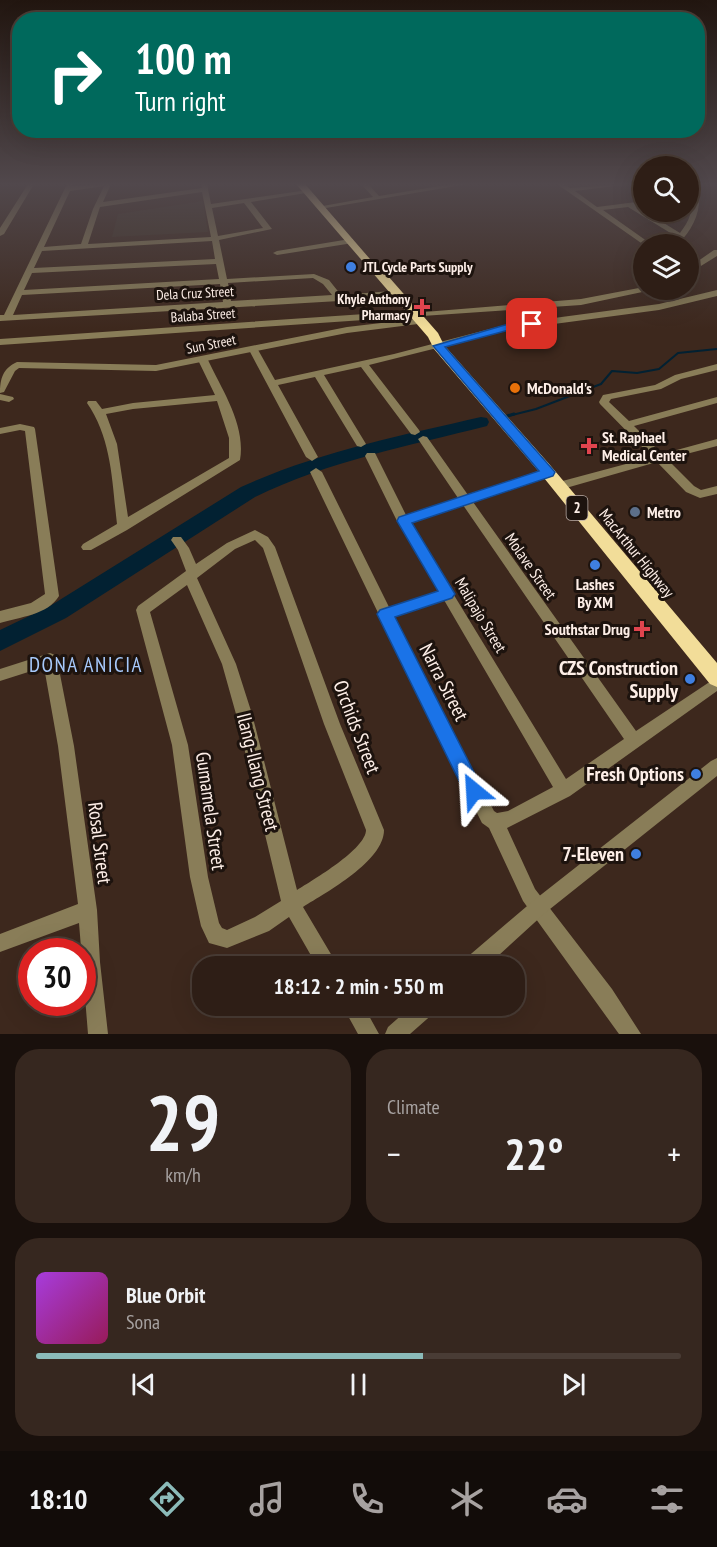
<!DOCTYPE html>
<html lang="en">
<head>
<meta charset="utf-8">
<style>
  :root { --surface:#2e1e16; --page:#36271f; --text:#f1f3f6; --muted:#a7a2a1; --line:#493c35; --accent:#8bbbb9 }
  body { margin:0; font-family:"PT Sans Narrow",sans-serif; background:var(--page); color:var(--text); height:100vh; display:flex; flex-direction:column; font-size:22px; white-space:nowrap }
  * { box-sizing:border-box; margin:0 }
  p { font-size:20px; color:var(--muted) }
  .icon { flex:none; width:33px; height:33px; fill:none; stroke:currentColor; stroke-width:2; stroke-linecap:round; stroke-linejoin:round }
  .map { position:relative; height:1034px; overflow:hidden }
  .details { display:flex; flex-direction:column; gap:15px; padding:15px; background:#19100c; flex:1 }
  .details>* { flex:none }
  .banner { position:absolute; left:12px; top:12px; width:693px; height:126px; border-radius:24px; box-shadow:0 6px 24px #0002,0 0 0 2px var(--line); background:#00695c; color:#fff; overflow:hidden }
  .fabs { position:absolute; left:633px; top:156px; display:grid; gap:12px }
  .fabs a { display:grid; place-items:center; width:66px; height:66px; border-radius:50%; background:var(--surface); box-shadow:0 6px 24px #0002,0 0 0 2px var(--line); font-size:30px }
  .speed { position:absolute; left:18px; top:938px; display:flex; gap:12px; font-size:30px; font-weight:700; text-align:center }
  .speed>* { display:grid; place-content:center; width:78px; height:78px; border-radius:50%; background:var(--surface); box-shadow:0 6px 24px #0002,0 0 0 2px var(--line); line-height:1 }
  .speed .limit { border:9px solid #d22; background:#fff; color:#111 }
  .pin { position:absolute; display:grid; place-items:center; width:51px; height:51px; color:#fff; margin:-26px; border-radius:12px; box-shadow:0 3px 9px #0006 }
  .me { position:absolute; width:66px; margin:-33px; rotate:333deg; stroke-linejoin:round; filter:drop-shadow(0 0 4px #0008) }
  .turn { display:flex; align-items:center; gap:21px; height:126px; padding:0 24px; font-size:27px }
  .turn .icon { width:78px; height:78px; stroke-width:2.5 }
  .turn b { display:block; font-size:42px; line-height:51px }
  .big { font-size:45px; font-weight:800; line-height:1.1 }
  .details .card { flex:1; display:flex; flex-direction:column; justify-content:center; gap:9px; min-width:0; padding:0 21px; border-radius:24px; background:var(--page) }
  .details .dial { align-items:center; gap:0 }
  .dial b { font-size:78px; line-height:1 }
  .song { display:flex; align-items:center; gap:18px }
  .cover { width:72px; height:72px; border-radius:9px; background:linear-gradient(135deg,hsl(280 70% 55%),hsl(330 70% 35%)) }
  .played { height:6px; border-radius:3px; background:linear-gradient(90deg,var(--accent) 60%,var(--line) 60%) }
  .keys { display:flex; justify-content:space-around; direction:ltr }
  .heat { display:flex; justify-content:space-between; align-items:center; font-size:33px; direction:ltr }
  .details .tiles { flex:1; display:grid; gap:15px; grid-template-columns:1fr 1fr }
  .card:last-child { grid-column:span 2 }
  .trip { position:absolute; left:192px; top:956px; width:333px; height:60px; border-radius:24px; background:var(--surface); box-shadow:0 6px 24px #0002,0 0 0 2px var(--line); font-weight:800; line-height:60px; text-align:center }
  .dock { display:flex; height:96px; justify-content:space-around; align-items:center; background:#120c09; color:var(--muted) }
  .dock .icon { width:42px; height:42px }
  .dock .selected { color:var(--accent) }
  .dock b { font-size:27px; color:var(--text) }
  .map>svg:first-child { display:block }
  .education { fill:#403225 }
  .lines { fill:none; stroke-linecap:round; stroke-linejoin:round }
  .stream-far1 { stroke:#022132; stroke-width:2 }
  .stream { stroke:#022132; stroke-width:3 }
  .river { fill:#022132; fill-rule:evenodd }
  .minor { fill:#897d58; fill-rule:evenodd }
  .tertiary { fill:#897d58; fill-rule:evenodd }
  .trunk { fill:#f2dd99; fill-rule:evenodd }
  .route { fill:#1a73e8; stroke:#114b97; stroke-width:1.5 }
  .shop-dot { fill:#3f7fe0; stroke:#1d130e; stroke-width:2 }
  .health-dot { fill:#e0444e; stroke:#1d130e; stroke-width:2 }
  .food-dot { fill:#e8710a; stroke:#1d130e; stroke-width:2 }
  .service-dot { fill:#5c6f8a; stroke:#1d130e; stroke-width:2 }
  .labels { text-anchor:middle; stroke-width:6; stroke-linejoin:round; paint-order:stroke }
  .far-poi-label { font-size:14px; font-weight:bold; fill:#fdeee7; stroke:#1d130e; text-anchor:start }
  .far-street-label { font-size:14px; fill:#fdeee7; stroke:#1d130e }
  .shield { fill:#1d130e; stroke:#baaca6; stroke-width:1.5 }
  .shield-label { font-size:15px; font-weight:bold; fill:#fdeee7 }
  .poi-label { font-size:16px; font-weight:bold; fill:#fdeee7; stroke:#1d130e; text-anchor:start }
  .street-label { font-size:16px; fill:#fdeee7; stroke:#1d130e }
  .near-poi-label { font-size:20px; font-weight:bold; fill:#fdeee7; stroke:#1d130e; text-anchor:end }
  .near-street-label { font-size:20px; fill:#fdeee7; stroke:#1d130e }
  .near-neighbourhood-label { font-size:21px; letter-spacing:1.5px; fill:#a7c9fb; stroke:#1d130e }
</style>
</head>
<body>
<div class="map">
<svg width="717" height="1034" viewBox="0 0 717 1034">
  <rect width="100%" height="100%" fill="#3d281d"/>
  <!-- education -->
  <path class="education" d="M203,201L208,232L112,237L118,214Z"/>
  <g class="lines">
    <!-- stream-far1 -->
    <path class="stream-far1" d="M508,416L536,409L601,384L612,371L637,373L659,369L678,353L717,349"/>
    <!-- stream -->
    <path class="stream" d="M507,416L514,414"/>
    <!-- river -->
    <path class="river" d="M481,417L487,418L489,422L487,426C408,446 329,461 255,497L66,618L0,651V630L50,606L241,487C318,452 399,436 481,417Z"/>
    <!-- minor -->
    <path class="minor" d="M28,184H34L4,234L0,236V228Z
      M67,184H73L72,186L111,184L103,202L202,188L201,184H207L211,204L308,190V192L306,193L251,202L272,229L219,240L227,279L314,274L329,280L341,295L391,291L395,294L391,297L339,301L0,321V315H4ZM104,186L93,209L81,244L44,247L70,191ZM202,192L211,237L88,244L100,207ZM244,203L263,228L218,236L212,208ZM212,241L215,259L34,268L42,251ZM216,264L219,279L24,290L32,273ZM313,278L323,284L332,295L231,301L228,283ZM220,284L223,302L13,315L22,295Z
      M361,184H368L379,196L452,184H468L320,209L317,207L373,197Z
      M557,184H564L570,188L630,184L575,191L597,207L644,201V205L636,206L680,233C692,218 695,203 692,184H698C703,209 694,228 678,244H670L677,237L628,207L603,210L651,244L644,245Z
      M350,239H353V243L277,255L273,253L277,251Z
      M714,250H717V256L688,274V268Z
      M644,287V290H648L647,291L581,305L0,345V339L409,311L412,313L581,299Z
      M717,290V296L659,310L509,330L369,365L419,430L420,432L415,435L411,434L361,367L324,375L366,444L361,447L357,446L315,377L278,385L318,457L312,461L306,457L249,350L254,347L257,348L275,380L394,354L509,324L659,304Z
      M203,357L208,360C222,390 246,425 240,460L127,530L91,550H83L81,547L83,544L117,524C112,482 112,439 87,403L88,401H96L102,409L133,403L215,395L198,360ZM217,401L229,438V458L128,517L117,444L106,414L133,409Z
      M717,364V370L681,379L661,389L611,399L609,402L629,421L717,397V403L634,426L662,454L717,439V446L667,459L694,486L701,490L717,486V494L700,498L686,492L657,462L559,490L555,489L553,486L555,483L652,457L600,404L599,402L603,395L655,385L675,375Z
      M0,394L13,397L14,399L9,402L0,400Z
      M20,424L34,427L35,429L59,596C48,615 19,617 0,623V611L31,603L45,594L25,431L20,430L0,434V428Z
      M423,436L427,437L468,495L544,469H552L554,472L552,475L473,502L636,731L717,677V691L570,796L507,828L535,889L612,989L641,1034H619L523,901L489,828L482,823L426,712L310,472L316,468L322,472L389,607L438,591L397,521L365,456L367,453H375L406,515L458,498L418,439ZM463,505L624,739L566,779L410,523ZM444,600L553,787L508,811L497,813L494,811L394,617Z
      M255,530L268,537L275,547L340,724L384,830C384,861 327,892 303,907L338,966H317L289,917L269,931L227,948L209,943L201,926L190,877L172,745L136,610L138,606L186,571L178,550L171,540L173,537H181L189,548L196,564L227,543ZM255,540L263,548L324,724L366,830C366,849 313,880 297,890L252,714L236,664L197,578L235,549ZM187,585L222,664L236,714L281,901L255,917L227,930L222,928L219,923L208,877L188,745L150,612Z
      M50,653L55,655L57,659L74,746L97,910L100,962L108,1034H88L79,923L0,952V934L78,904L58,746L44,667L0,681V669Z
      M342,1005H363L379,1034H358Z"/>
    <!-- tertiary -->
    <path class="tertiary" d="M415,319L418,320V324L347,333L156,371L19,368L15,371L4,392L0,393C0,379 3,368 17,362L156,365L347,327Z
      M717,758V776L545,913L487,966H462L465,959L533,901L711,761Z
      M413,1005H438L435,1012L410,1034H385L388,1027Z"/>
    <!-- trunk -->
    <path class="trunk" d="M296,184H305L376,266L381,268L438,333L444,345L550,465L717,663V687L710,684L540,473L434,349L428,337Z"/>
  </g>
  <!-- sky -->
  <linearGradient id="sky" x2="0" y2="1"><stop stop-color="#221610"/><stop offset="0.56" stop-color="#51484c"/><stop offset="1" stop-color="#51484c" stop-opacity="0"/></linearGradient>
  <rect width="717" height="329" fill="url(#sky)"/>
  <!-- route -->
  <path class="route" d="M532,321L537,324L535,326L509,330L445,347L555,472L553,476L412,523L455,594L452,598L395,617L480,784L483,791L480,797L474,800L467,797L377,614L380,610L438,591L397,521L399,517L539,471L433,346L505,325Z"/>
  <!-- markers -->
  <g class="shop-dot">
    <circle cx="351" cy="267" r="6"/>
    <circle cx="595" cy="565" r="6"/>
    <circle cx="690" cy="679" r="6"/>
    <circle cx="696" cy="774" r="6"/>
    <circle cx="636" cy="854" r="6"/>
  </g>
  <g class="health-dot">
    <path d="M419 298h6v6h6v6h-6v6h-6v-6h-6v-6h6z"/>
    <path d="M586 437h6v6h6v6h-6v6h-6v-6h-6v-6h6z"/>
    <path d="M639 620h6v6h6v6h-6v6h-6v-6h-6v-6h6z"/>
  </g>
  <circle class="food-dot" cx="515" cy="388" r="6"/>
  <circle class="service-dot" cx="635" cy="512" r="6"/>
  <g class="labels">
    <!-- far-poi labels -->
    <g class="far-poi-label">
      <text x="363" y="272">JTL Cycle Parts Supply</text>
      <text x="410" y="304" text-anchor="end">Khyle Anthony<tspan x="410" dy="16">Pharmacy</tspan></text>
    </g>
    <!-- far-street labels -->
    <g class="far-street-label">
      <text transform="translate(195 293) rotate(-3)" y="5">Dela Cruz Street</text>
      <text transform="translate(203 315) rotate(-4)" y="5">Balaba Street</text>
      <text transform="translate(211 344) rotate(-11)" y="5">Sun Street</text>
    </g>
    <!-- shield labels -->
    <rect class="shield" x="566.5" y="496" width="21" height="24" rx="4.5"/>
    <g class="shield-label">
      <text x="577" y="513">2</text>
    </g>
    <!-- poi labels -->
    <g class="poi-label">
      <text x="527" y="394">McDonald's</text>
      <text x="602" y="443">St. Raphael<tspan x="602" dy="18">Medical Center</tspan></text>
      <text x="647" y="518">Metro</text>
      <text x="595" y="590" text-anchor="middle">Lashes<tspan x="595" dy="18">By XM</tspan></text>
      <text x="630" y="635" text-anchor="end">Southstar Drug</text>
    </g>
    <!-- street labels -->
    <g class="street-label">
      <text transform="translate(637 553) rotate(51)" y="6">MacArthur Highway</text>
      <text transform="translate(531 566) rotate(55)" y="6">Molave Street</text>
      <text transform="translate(481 615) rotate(59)" y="6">Malipajo Street</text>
    </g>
    <!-- near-poi labels -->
    <g class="near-poi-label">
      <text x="678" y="675">CZS Construction<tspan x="678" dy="23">Supply</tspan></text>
      <text x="684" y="781">Fresh Options</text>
      <text x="624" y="861">7-Eleven</text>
    </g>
    <!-- near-street labels -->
    <g class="near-street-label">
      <text transform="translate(444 682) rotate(63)" y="7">Narra Street</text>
      <text transform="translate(357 727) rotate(69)" y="7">Orchids Street</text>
      <text transform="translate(258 772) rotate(76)" y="7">Ilang-Ilang Street</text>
      <text transform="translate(211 811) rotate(82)" y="7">Gumamela Street</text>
      <text transform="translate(100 843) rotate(83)" y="7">Rosal Street</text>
    </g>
    <!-- near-neighbourhood labels -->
    <g class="near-neighbourhood-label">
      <text x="86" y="672">DONA ANICIA</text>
    </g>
  </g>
</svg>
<div class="fabs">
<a><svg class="icon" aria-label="search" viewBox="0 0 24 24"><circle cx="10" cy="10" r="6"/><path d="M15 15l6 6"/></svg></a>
<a><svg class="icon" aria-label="layers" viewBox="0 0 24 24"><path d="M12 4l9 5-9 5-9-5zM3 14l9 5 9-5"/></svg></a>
</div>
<div class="speed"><div class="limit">30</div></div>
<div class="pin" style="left:532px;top:324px;background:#d93025"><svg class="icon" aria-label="arrive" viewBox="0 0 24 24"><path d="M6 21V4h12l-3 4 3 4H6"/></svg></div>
<svg class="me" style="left:474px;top:791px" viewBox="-20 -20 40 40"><path d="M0-17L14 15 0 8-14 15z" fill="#1a73e8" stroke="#fff" stroke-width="4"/></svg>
<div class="trip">18:12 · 2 min · 550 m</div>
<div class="banner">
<div class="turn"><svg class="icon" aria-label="right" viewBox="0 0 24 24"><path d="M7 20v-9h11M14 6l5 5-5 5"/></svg><div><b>100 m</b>Turn right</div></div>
</div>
</div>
<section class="details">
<div class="tiles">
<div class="card dial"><b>29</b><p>km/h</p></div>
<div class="card"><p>Climate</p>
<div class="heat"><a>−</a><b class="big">22°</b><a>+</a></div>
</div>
<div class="card">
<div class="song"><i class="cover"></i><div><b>Blue Orbit</b><p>Sona</p></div></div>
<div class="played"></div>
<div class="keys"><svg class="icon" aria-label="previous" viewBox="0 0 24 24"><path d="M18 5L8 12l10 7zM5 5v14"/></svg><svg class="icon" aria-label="pause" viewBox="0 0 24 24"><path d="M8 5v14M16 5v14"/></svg><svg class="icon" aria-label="next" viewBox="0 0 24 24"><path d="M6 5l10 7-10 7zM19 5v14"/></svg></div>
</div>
</div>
</section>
<nav class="dock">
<b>18:10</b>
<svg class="icon selected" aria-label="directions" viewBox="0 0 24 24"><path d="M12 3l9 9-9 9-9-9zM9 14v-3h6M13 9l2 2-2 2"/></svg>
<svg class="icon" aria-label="music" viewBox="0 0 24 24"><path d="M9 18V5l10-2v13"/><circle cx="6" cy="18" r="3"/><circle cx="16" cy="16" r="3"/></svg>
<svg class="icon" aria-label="phone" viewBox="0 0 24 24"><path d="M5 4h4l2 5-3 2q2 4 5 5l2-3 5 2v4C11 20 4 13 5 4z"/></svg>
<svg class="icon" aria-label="climate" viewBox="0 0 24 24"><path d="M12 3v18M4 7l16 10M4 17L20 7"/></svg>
<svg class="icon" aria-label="car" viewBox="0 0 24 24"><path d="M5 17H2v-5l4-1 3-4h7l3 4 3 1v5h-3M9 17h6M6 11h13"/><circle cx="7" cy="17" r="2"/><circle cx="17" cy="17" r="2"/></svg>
<svg class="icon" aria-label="filters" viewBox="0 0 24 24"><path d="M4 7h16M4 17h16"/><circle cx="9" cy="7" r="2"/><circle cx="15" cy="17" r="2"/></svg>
</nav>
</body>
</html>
